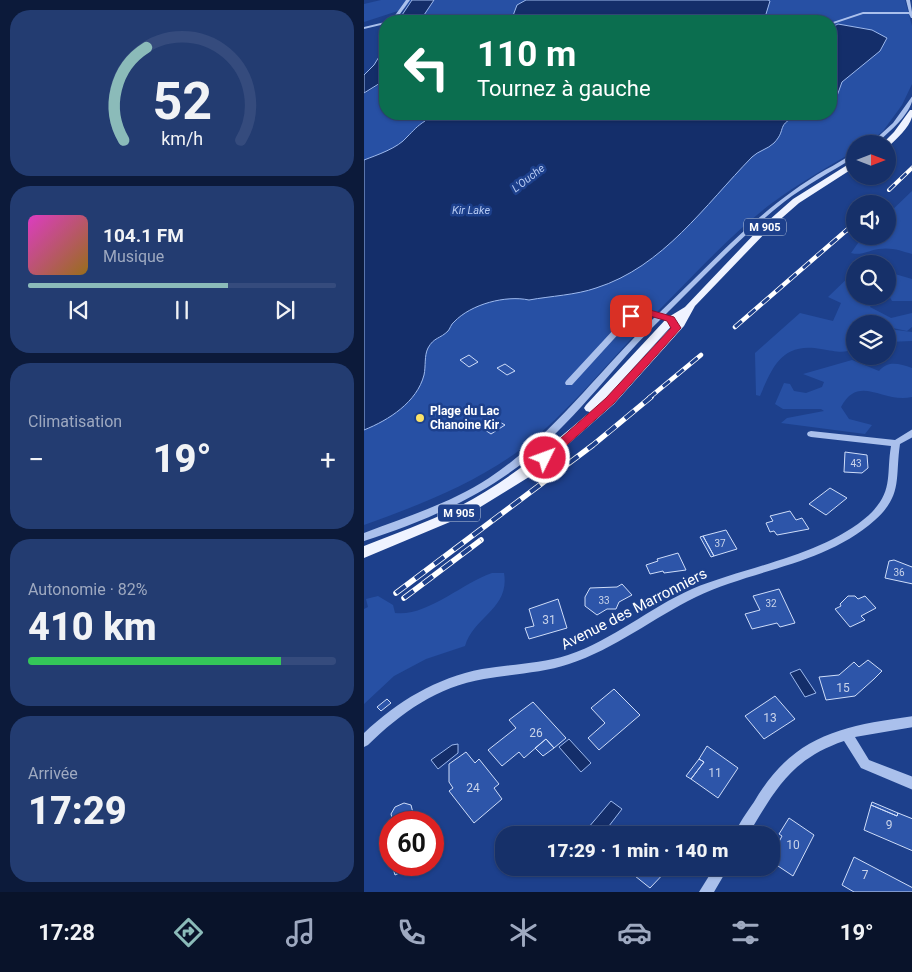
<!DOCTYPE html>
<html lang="fr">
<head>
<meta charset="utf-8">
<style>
  :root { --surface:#163069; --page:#233c71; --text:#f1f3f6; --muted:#9ea9c0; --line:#354b7d; --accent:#8bbbb9 }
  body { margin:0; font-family:Roboto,sans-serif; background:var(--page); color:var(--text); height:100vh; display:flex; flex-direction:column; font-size:19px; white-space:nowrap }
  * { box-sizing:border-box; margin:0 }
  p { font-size:16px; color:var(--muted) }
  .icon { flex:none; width:28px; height:28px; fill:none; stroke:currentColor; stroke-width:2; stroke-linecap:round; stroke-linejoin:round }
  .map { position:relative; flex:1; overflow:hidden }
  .drawer { display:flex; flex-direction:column; gap:10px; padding:10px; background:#0c1a3a; width:364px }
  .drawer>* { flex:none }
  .top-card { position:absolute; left:15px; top:15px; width:458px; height:105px; border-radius:20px; box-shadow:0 1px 4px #0004,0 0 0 1px var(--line); background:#0b6e4f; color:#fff; overflow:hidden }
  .needle { width:32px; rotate:90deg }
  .fabs { position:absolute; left:482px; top:135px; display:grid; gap:10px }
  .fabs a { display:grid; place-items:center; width:50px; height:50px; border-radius:50%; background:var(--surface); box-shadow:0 1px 4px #0004,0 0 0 1px var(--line); font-size:25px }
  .speed { position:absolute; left:15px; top:811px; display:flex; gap:10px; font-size:25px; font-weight:700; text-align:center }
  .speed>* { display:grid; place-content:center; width:65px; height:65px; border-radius:50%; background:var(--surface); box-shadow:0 1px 4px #0004,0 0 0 1px var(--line); line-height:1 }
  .speed .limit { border:8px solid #d22; background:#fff; color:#111 }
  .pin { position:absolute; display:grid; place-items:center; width:42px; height:42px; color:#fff; margin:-21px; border-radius:10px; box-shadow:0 2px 8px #0006 }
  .me { position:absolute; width:55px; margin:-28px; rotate:48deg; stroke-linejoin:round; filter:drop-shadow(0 0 4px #0008) }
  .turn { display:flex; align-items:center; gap:18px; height:105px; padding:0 15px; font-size:22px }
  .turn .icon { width:65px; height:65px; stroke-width:2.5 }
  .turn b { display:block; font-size:35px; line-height:42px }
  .big { font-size:38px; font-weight:800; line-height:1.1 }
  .drawer .tile { flex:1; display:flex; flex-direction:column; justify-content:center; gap:8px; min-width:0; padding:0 18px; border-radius:20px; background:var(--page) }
  .drawer .dial { align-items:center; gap:0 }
  .dial svg { height:130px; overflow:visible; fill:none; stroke:var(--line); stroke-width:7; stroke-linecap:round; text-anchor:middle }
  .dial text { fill:var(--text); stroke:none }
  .song { display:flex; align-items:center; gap:15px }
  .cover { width:60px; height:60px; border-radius:8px; background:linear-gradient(135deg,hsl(310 70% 55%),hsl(40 70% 35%)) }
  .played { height:5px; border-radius:2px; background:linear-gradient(90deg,var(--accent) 65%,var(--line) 65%) }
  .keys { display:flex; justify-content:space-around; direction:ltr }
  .heat { display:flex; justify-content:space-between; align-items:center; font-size:28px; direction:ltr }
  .charge { height:8px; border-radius:4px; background:linear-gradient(90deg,#34c759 82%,var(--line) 0) }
  .trip { position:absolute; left:131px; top:826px; width:285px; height:50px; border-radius:20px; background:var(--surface); box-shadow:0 1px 4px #0004,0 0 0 1px var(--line); font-weight:800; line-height:50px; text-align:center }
  .tabs { display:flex; height:80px; justify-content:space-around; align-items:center; background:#09132a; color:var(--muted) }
  .tabs .icon { width:35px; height:35px }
  .tabs .current { color:var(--accent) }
  .tabs b { font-size:22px; color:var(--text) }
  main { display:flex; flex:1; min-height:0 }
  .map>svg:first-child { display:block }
  .green { fill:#2750a4 }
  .water { fill:#142e6a; stroke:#9db9ee }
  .building { fill:#2d55a9; stroke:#cfddf9 }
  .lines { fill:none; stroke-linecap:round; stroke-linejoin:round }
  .minor { fill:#aac0ec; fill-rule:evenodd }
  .major { fill:#eff3ff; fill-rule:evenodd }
  .rail-far2-casing { stroke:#fff; stroke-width:4 }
  .rail-far1-casing { stroke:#fff; stroke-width:4.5 }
  .rail-casing { stroke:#fff; stroke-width:5.5 }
  .rail-far2 { stroke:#1d408c; stroke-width:2.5; stroke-dasharray:8; stroke-linecap:butt }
  .rail-far1 { stroke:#1d408c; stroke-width:3; stroke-dasharray:9; stroke-linecap:butt }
  .rail { stroke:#1d408c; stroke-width:4; stroke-dasharray:12; stroke-linecap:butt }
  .route { fill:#e11d48; stroke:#92132f }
  .poi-dot { fill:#fce368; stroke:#1d408c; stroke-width:2 }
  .labels { text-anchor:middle; stroke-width:5; stroke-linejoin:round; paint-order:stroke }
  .number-label { font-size:10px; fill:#cad4ea }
  .far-water-label { font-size:11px; font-style:italic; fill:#b6caf3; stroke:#1d408c }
  .shield { fill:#1d408c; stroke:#bbc6dc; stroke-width:1 }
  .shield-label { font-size:11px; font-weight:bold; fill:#fff }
  .poi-label { font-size:12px; font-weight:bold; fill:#fff; stroke:#1d408c; text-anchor:start }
  .near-number-label { font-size:12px; fill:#cad4ea }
  .near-street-label { font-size:15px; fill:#fff; stroke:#1d408c }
</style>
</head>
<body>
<main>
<section class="drawer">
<div class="tile dial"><svg viewBox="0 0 100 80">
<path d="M14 69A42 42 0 1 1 86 69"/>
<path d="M14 69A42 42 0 0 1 28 12" stroke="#8bbbb9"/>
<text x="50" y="56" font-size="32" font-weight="700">52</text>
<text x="50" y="72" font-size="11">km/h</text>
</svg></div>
<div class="tile">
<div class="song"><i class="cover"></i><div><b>104.1 FM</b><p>Musique</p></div></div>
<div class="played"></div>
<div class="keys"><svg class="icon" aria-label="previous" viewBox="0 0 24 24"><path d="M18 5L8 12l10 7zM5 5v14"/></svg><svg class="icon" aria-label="pause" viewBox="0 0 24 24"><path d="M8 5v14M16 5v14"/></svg><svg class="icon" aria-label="next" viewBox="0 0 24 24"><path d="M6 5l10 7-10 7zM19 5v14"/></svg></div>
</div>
<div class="tile"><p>Climatisation</p>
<div class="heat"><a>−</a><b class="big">19°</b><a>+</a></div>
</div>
<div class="tile"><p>Autonomie · 82%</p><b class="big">410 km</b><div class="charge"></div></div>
<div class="tile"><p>Arrivée</p><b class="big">17:29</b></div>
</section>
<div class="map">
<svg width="549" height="892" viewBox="0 0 549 892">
  <rect width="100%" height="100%" fill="#1d408c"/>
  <!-- green -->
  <path class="green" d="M17,0H48L40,9L0,22V4Z
    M70,0H541L548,26V84L538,105L519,131L503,144H491V151C463,167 434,184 408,203C367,234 331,274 295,310C247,357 208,411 153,452C107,485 53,506 0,525V94L21,81V114H466V21H56Z
    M548,191V254C538,251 527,247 515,249C505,250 498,256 487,253L499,236H524V214Z
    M491,271V296H513L506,307L527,318L548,313V327L543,331L524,327V324H491V349C478,354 471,351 457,349C418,342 409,366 396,396L392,395L391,353L436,313L469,321L477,303L464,297Z
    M524,272L548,279V301H528L524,294Z
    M524,329L548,332V341L524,342Z
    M488,360L515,371C525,360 535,364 548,368V397C519,404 495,373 477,407L485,419L508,425L501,434L417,423L423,418L460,411L457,409H419L411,404L420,383L426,384L430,391L442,393L458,387L460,382L439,374Z
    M128,573H140C146,609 110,616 101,646L62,659L30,676L0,704V609L4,607L2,599L14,596L29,605L31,613C63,617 98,583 128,573Z"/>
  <!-- water -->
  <path class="water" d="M48,0H70L56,21H34Z
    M162,0H404L406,1L402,14L395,21H147L153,5Z
    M474,24L508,30L523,38L516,51L478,82L473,96L466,98V28Z
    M21,47V80L0,93V75L10,65Z
    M61,114H436C410,126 424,128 410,143C404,149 394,151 388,157C341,205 299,267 232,288C212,295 187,296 165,300C142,295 107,304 90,322C87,324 86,329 84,331C76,339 70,337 64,348C60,356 62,366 60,375C53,402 25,420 0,430V160C13,155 34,148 43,137C49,131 53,126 61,121Z
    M436,669L452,693L441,697L426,673Z
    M205,739L227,763L217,772L195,747Z
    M94,744V753L74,769L67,760L88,745Z
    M247,801L258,809L238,835H232L224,828Z"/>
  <!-- building -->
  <path class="building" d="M105,355L114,362L105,367L96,360Z
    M141,364L151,371L143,375L133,368Z
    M134,421L141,425L127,434L121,430Z
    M481,452L503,455L504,468L498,473L480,472Z
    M466,488L483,498L462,515L445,504Z
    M426,511L432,520L438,518L445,529L413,535L410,531L406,532L402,523L409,521L406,516Z
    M362,530L373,549L350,556L339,536Z
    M339,536L350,556L347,557L336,537Z
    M314,553L322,570L300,573L299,571L286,574L282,565L294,561L293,559Z
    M530,560L548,567L549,564V584L521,578L525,561Z
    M258,584L268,595L255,602L252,609H243L233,615L221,606V597L226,588L253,587Z
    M415,589L431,623L416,627L413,623L388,629L381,614L396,610L389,596Z
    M484,596H491L494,599L501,596L512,608L497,616L501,620L486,627L471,609L477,606L476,604Z
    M194,599L203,628L165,639L161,628L170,626L165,609Z
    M504,660L518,671L510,679L491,696L462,700L455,677L475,675L490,662L495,667Z
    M250,689L276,715L235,750L224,738L241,723L227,708Z
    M411,696L431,719L400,739L381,716Z
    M23,699L27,703L17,711L13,707Z
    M169,702L202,738L190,748L182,739L160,758L155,752L138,766L124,750L152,728L145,720Z
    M182,739L190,748L179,756L171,748Z
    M343,746L374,768L354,798L327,779L340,762L335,759Z
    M102,752L111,763L115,759L135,784L130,788L138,799L110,823L85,791L89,788L85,782V764Z
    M335,759L340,762L327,779L322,776Z
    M508,802L534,813L533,816L507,805Z
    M40,803L47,805L49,813L29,822L27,814L31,807Z
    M507,805L533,816L534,813L549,819V851L500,830Z
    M51,812L55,822H28L49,813Z
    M425,818L450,835L429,876L408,862V855L418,836L415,834Z
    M490,857L549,888V892H490L478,885Z
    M28,865H52L31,875Z
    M261,868H305L286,888Z"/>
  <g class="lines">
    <!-- minor -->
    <path class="minor" d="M42,0H46L31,21H27Z
      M542,0H546L549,18H547L545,14H499L466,25V23L499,12H545Z
      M459,18L460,20L452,21L453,20Z
      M21,22V24L0,29V27Z
      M549,95C549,113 525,132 512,144H506L529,123Z
      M491,153V157C467,172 442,185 420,202C377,236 340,277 301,315L305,316V320L297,319C252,363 215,416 166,457C118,497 59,522 0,541V533C42,517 87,503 125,478C190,435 235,370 291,317L287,315L269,318L208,385H202L201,383L202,381L264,314L287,311L295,313C349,262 396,208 461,170C471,165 481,158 491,153Z
      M549,429V437L536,444C531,477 539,495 511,520C461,565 390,569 332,597C289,618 251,649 205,664C178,673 148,674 120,679C73,687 38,712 4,745L0,747V733C34,701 72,678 118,669C147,664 176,664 204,655C249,640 285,608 328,589C383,566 459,556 505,515C530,491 522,475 527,446L447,437L444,436L443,434L444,432L447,431L531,440Z
      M549,716V727L491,737L505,760L549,777V790L497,768L480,741C427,759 411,790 384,835H370C375,823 383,812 390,802C429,735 477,726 549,716Z
      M350,868H364L350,892H335Z"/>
    <!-- major -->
    <path class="major" d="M546,110H549C549,125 535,136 525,146L518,144L530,132Z
      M488,162H491V167L435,203L403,231L331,306L320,326L250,404L185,461L165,477L105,514L0,558V546C32,533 65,522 96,506C144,481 185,447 226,412L222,411L220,408L222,405L303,318L321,307L397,227L429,199ZM312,321V322L241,399L311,322Z"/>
    <!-- rail-far2 casing -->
    <g class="rail-far2-casing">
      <path id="rail-far2" d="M525,190L549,167
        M482,231L490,224"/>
    </g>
    <!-- rail-far1 casing -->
    <g class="rail-far1-casing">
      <path id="rail-far1" d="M371,327L484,229
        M285,398L337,355"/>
    </g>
    <!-- rail casing -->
    <g class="rail-casing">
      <path id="rail" d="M32,593L229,445L287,397
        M40,598L117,540"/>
    </g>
    <!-- rail-far2 -->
    <use href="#rail-far2" class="rail-far2"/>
    <!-- rail-far1 -->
    <use href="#rail-far1" class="rail-far1"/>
    <!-- rail -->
    <use href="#rail" class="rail"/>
  </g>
  <!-- route -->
  <path class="route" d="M286,310L310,317L317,328L250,403L185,461H177V456L242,398L307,328L303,321L286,316L267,319L262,316Z"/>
  <!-- markers -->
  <circle class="poi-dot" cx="56" cy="418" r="5"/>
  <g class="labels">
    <!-- number labels -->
    <g class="number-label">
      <text x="492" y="467">43</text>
      <text x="356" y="547">37</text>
      <text x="535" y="576">36</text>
      <text x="240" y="604">33</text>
      <text x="407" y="607">32</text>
    </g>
    <!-- far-water labels -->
    <g class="far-water-label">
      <text transform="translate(164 178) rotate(-38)" y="4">L'Ouche</text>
      <text x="107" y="214">Kir Lake</text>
    </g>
    <!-- shield labels -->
    <g class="shield">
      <rect x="380" y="218.5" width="42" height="17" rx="4"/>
      <rect x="74" y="504.5" width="42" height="17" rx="4"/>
    </g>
    <g class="shield-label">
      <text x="401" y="231">M 905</text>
      <text x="95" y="517">M 905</text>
    </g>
    <!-- poi labels -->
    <g class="poi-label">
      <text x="66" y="415">Plage du Lac<tspan x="66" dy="14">Chanoine Kir</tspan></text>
    </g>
    <!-- near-number labels -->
    <g class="near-number-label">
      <text x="185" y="624">31</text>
      <text x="479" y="692">15</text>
      <text x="406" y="722">13</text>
      <text x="172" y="737">26</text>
      <text x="351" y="777">11</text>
      <text x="109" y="792">24</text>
      <text x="525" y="829">9</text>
      <text x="429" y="849">10</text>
      <text x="501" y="879">7</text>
    </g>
    <!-- near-street labels -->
    <g class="near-street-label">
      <text transform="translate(270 609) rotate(-27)" y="5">Avenue des Marronniers</text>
    </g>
  </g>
</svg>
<div class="fabs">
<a><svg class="needle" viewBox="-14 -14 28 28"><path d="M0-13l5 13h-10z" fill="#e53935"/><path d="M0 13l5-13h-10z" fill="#9ea9c0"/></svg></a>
<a><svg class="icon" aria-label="sound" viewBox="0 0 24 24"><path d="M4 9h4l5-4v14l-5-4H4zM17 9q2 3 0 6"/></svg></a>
<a><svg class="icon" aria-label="search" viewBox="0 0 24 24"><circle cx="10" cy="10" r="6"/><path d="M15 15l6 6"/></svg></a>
<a><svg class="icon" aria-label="layers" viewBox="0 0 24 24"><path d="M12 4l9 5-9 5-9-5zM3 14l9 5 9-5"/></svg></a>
</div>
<div class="speed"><div class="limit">60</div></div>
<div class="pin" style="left:267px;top:316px;background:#d93025"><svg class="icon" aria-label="arrive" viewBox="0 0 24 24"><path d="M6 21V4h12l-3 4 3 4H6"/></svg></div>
<svg class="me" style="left:181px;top:458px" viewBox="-20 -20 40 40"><circle r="17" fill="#e11d48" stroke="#fff" stroke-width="3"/><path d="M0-11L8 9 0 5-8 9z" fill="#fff"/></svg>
<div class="trip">17:29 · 1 min · 140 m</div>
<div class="top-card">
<div class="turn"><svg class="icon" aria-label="left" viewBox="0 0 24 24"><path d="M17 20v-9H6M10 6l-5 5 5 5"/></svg><div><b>110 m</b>Tournez à gauche</div></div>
</div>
</div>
</main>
<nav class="tabs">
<b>17:28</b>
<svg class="icon current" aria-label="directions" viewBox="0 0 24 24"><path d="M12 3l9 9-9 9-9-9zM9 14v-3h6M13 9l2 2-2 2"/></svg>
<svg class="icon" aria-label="music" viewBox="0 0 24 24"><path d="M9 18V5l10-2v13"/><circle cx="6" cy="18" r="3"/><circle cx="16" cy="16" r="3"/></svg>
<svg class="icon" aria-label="phone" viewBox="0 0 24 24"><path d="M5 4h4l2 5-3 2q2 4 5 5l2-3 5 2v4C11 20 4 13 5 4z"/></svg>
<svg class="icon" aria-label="climate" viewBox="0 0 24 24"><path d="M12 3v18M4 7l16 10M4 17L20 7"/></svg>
<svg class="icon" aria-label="car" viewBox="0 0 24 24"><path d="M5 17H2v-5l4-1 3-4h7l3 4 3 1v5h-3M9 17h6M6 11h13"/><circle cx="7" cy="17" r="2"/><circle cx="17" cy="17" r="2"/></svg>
<svg class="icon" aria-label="filters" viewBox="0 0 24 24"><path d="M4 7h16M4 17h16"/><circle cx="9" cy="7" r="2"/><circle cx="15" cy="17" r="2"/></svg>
<b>19°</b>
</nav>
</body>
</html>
